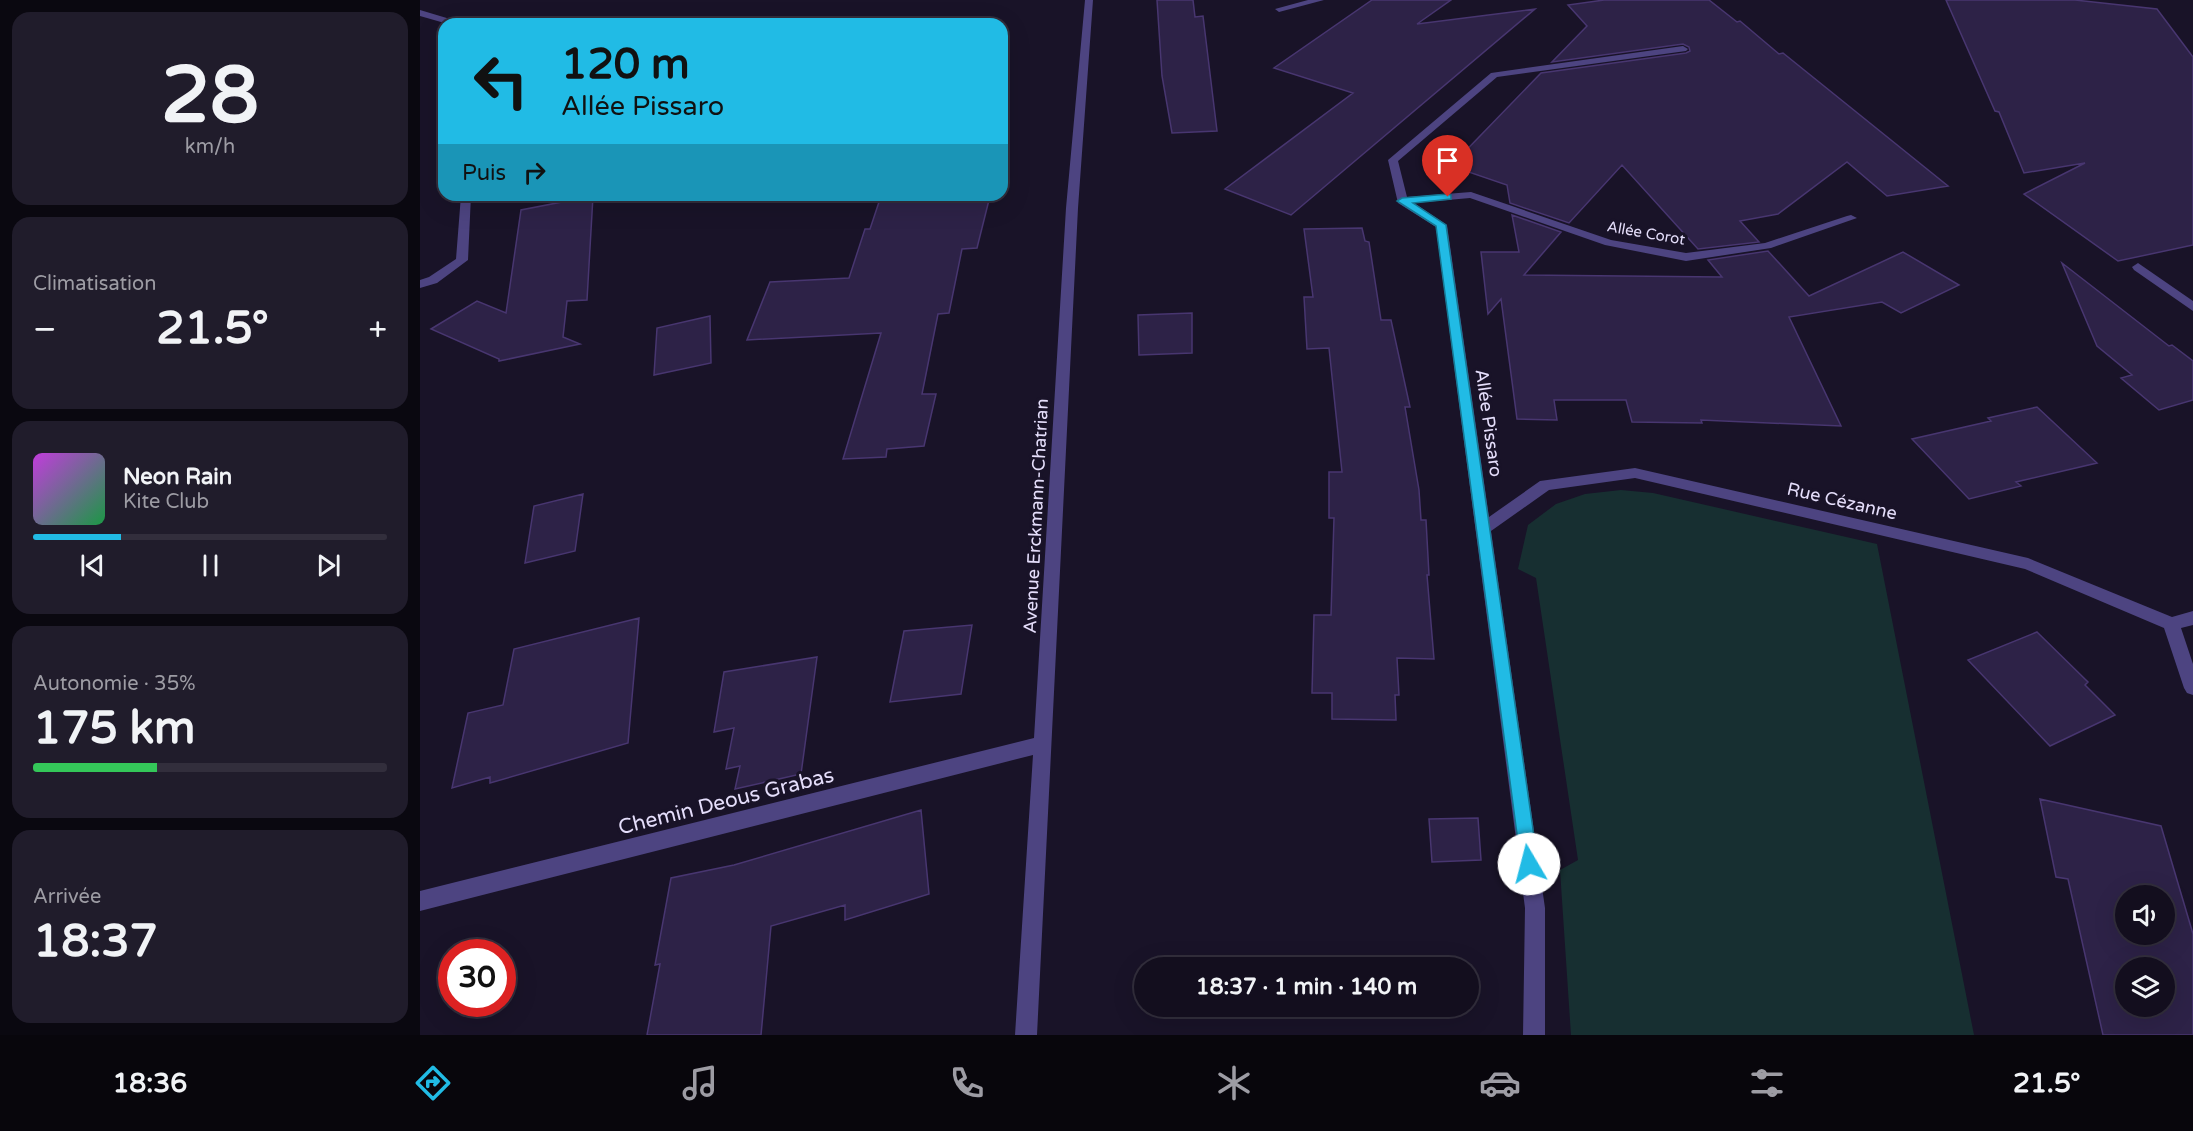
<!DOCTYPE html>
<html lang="fr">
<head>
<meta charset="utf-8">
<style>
  :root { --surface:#130e1e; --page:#201c2b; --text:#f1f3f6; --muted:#9d9ca4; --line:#322e3c; --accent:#21bbe5 }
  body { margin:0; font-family:"Varela Round",sans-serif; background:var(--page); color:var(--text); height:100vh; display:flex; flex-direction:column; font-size:22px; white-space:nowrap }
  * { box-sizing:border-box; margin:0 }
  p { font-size:20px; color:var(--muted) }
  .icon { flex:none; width:33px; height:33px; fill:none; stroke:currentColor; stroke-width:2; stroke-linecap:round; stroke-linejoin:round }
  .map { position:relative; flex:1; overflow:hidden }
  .drawer { display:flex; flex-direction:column; gap:12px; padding:12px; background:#0a0810; width:420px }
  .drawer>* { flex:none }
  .hud { position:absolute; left:18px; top:18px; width:570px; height:183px; border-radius:18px; box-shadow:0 6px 24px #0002,0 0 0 2px var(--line); background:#21bbe5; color:#111; overflow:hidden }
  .controls { position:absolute; left:1695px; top:885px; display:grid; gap:12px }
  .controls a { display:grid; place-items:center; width:60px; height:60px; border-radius:50%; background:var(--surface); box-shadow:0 6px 24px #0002,0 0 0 2px var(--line); font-size:30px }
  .speed { position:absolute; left:18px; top:939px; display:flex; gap:12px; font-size:30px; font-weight:700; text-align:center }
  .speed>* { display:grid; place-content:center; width:78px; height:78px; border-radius:50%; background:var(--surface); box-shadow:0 6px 24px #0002,0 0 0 2px var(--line); line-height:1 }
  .speed .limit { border:9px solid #d22; background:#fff; color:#111 }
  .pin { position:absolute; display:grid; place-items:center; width:51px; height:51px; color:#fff; margin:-62px -26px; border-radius:50% 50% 50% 0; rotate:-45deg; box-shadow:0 0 6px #0007 }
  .pin .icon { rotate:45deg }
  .me { position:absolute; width:66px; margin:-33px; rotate:352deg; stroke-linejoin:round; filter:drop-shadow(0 0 4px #0008) }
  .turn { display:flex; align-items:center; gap:21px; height:126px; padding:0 24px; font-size:27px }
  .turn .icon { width:78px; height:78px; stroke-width:2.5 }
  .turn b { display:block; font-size:42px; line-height:51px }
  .then { display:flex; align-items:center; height:57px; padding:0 24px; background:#0003; gap:12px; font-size:22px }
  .big { font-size:45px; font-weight:800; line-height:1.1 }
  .drawer .card { flex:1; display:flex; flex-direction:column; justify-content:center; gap:9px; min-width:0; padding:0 21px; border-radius:18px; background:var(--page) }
  .drawer .dial { align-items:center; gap:0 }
  .dial b { font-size:78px; line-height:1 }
  .song { display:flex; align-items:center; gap:18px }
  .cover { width:72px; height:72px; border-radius:9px; background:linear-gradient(135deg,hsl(290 70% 55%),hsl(140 70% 35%)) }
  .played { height:6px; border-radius:3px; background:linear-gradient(90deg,var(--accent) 25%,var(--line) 25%) }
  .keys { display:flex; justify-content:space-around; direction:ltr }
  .heat { display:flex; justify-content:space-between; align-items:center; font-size:33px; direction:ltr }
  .charge { height:9px; border-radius:4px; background:linear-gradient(90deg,#34c759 35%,var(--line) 0) }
  .trip { position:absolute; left:714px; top:957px; width:345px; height:60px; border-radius:30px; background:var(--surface); box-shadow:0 6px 24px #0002,0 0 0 2px var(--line); font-weight:800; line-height:60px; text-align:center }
  .tabs { display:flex; height:96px; justify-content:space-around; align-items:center; background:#08060c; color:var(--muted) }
  .tabs .icon { width:42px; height:42px }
  .tabs .selected { color:var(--accent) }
  .tabs b { font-size:27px; color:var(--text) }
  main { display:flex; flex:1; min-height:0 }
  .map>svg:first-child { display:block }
  .green { fill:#172f31 }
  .building { fill:#2d2247; stroke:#483670; stroke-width:1.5; fill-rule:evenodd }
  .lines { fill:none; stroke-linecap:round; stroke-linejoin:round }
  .minor { fill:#4d4481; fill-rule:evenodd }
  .route { fill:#21bbe5; stroke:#157a95; stroke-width:1.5 }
  .labels { text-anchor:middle; stroke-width:6; stroke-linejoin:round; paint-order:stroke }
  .far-street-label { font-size:15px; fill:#e5defb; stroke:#191328 }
  .street-label { font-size:18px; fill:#e5defb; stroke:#191328 }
  .near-street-label { font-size:21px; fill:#e5defb; stroke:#191328 }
</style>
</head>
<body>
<main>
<section class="drawer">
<div class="card dial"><b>28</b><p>km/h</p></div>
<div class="card"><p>Climatisation</p>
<div class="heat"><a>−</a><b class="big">21.5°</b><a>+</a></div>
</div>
<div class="card">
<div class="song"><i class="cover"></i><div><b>Neon Rain</b><p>Kite Club</p></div></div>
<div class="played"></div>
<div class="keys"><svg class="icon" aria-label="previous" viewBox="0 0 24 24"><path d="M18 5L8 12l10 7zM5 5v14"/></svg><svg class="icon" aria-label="pause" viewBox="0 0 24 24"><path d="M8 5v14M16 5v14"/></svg><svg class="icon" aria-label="next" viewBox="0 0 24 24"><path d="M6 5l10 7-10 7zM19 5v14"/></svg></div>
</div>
<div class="card"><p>Autonomie · 35%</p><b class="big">175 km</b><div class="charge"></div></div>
<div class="card"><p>Arrivée</p><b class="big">18:37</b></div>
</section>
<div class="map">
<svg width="1773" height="1035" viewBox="0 0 1773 1035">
  <rect width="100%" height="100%" fill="#191328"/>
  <!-- green -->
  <path class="green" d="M1201,490L1233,493L1457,544L1554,1035H1151L1140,870L1158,860L1116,578L1098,569L1108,525L1136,504L1165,494Z"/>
  <!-- building -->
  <path class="building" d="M737,0H773L775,17L783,16L797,131L752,133L742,76Z
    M952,0H1031L997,24L1115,9L871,215L805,189L933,93L854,68Z
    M1184,0H1289L1317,22L1320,21L1359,54L1363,53L1528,186L1467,196L1427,162L1358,214L1320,221L1339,242L1278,249L1202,165L1149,223L1090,203L1087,185L1031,166L1121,73L1266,53L1270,51L1269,47L1263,44L1132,62L1167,26L1148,5Z
    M1526,0H1655L1737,9L1773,57V245L1698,261L1604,194L1665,163L1604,173L1579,112L1575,111Z
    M471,195H556L555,200H569L557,248L542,249L529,313L518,314L502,394H516L504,446L467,449L466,457L423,459L461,333L327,340L350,282L429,278L445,229H450L459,202L469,201Z
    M173,196L167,300L147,301L143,337L160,344L79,361V359L11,329L57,301L86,313L101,210Z
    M1092,215L1141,232L1104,275L1302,277L1288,260L1348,251L1389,296L1483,252L1539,285L1481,313L1462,302L1369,317L1421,426L1281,420L1282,423L1212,422L1206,400H1134L1137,420L1097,419L1081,299L1068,314L1061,252H1099Z
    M942,228L945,241L949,242L961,320H971L990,407H985L999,490L1001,520H1006L1009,575H1007L1014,659L977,658L979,695H975L976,720L912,719V693H892L894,615H911L914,518H909V472H922L909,348L887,349L884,297H893L884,229Z
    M1642,263L1749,346L1752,345L1773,361V400L1739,410L1701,378L1712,375L1677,346Z
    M772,313V353L719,355L718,315Z
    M290,316L291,363L234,375L237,328Z
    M1617,407L1677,463L1596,482L1601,486L1549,499L1492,439L1571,421L1568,418Z
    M163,494L155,551L105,563L114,506Z
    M219,618L208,743L70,783V777L32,788L48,713L83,705L94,649Z
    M552,625L541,694L470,702L484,631Z
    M1617,632L1668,682L1665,685L1695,715L1630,746L1548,660Z
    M397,657L381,774L315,789L320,766L306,769L314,728L294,732L304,672Z
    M1620,799L1741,826L1773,934V1035H1683L1648,879L1636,877ZM1706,896H1744V934H1706ZM1706,968H1744V1006H1706Z
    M501,810L509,894L425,920V905L351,926L341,1035H227L240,964L235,965L251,878L314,865Z
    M1058,818L1061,860L1012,862L1009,819Z"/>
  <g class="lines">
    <!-- minor -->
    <path class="minor" d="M665,0H673L658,208L617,1035H595L613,755L0,911V891L614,738L646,208Z
      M888,0H904L859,12L855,9Z
      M0,10L40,22L41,24H28L0,16Z
      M1263,46L1268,49L1266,51L1077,77L978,161L987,197L1051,192L1191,240L1266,253L1345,243L1427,216L1431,215L1437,218L1351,248L1266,261L1185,245L1050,198L994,203L1027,225L1069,517L1120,481L1215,468L1608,558L1752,617L1773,611V625L1761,628L1773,664V695L1767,693L1764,688L1744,628L1605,569L1215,478L1129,490L1071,531L1125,908V1035H1103L1105,908L1016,227L978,203L968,160L1071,73Z
      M41,195H51L48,260L17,283L0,288V280L9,277L36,259Z
      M1718,263L1773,301V311L1714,270L1712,267Z"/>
  </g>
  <!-- route -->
  <path class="route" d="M1028,194L1031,195V199L993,203L1026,225L1118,864L1116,870L1109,872L1103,870L1101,864L1016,226L977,201L982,198Z"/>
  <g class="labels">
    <!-- far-street labels -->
    <g class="far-street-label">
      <text transform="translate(1226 233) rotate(10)" y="5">Allée Corot</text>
    </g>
    <!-- street labels -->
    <g class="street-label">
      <text transform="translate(1069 423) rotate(82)" y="6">Allée Pissaro</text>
      <text transform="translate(1422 501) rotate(13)" y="6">Rue Cézanne</text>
      <text transform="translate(616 516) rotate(-87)" y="6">Avenue Erckmann-Chatrian</text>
    </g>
    <!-- near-street labels -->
    <g class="near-street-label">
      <text transform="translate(306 801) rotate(-14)" y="7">Chemin Deous Grabas</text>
    </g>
  </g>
</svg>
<div class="controls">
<a><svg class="icon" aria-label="sound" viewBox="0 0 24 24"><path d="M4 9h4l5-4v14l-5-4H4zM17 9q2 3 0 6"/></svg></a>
<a><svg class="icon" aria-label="layers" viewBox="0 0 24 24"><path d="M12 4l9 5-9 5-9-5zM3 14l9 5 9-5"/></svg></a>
</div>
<div class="speed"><div class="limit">30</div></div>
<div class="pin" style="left:1028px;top:197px;background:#d93025"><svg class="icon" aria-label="arrive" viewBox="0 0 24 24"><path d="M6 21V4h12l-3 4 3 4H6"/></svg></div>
<svg class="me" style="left:1109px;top:864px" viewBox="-20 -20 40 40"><circle r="19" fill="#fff"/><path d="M0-13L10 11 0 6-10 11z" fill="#21bbe5"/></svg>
<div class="trip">18:37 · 1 min · 140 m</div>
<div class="hud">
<div class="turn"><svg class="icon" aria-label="left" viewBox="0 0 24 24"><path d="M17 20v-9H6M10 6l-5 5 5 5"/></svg><div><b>120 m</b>Allée Pissaro</div></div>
<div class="then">Puis<svg class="icon" aria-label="right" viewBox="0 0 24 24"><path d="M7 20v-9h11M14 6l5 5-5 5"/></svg></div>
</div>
</div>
</main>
<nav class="tabs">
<b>18:36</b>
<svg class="icon selected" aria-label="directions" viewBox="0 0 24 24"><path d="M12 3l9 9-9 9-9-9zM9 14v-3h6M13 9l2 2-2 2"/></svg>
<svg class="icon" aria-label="music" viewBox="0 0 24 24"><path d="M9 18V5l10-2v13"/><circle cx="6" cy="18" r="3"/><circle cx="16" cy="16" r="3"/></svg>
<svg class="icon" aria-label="phone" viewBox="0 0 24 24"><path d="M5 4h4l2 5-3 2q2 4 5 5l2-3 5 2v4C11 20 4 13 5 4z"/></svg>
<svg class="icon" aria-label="climate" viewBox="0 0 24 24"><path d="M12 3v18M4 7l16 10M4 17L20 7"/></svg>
<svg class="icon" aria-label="car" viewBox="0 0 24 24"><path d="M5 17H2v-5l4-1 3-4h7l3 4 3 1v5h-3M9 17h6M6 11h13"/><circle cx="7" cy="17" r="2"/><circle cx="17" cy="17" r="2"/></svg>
<svg class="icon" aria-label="filters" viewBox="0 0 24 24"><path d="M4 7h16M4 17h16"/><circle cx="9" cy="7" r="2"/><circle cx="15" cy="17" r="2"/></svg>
<b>21.5°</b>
</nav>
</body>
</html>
